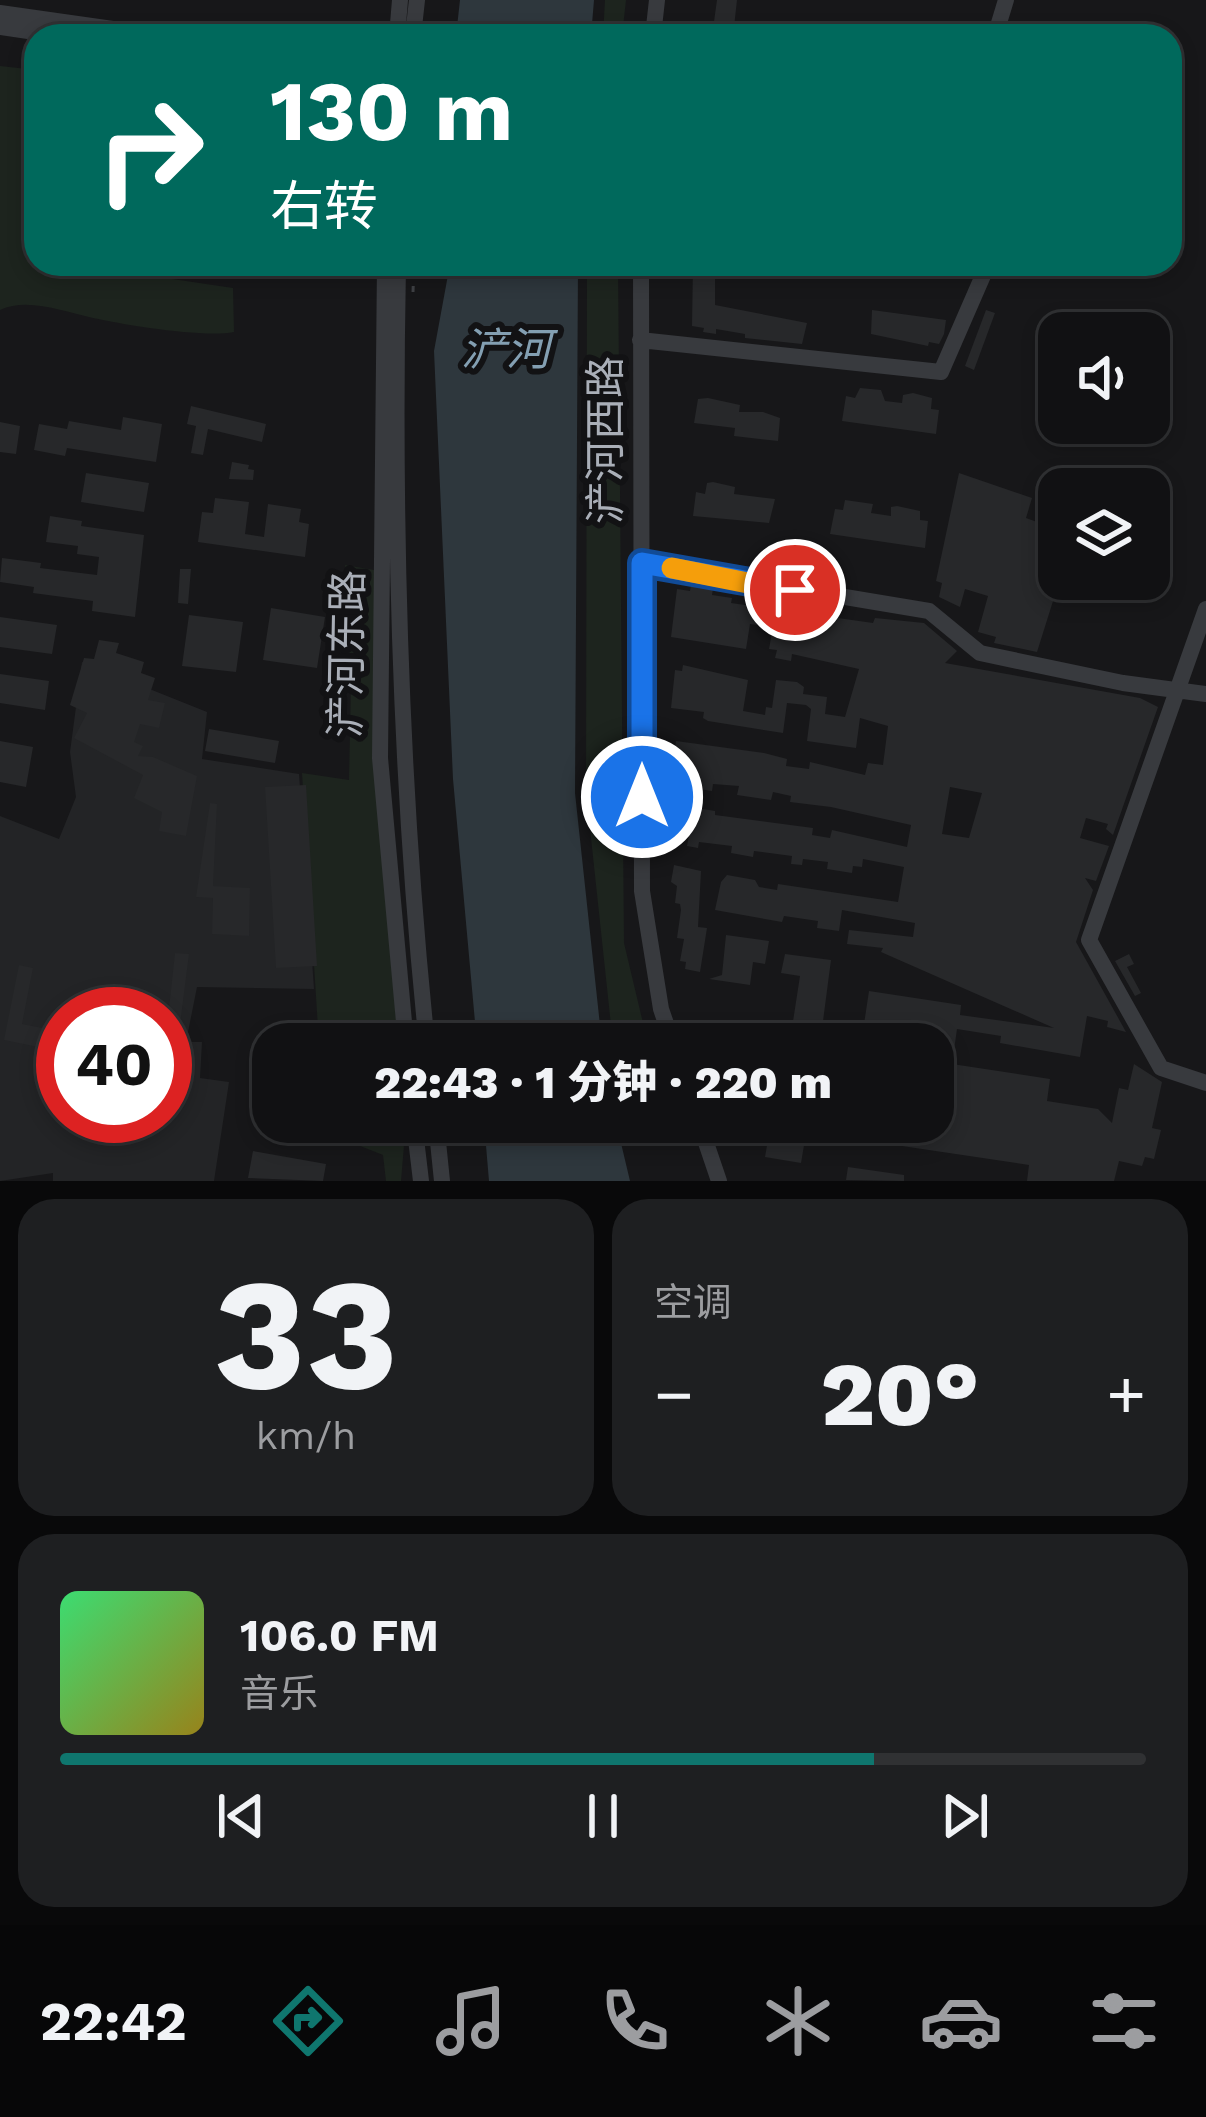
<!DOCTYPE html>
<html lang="zh">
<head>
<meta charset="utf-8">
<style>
  :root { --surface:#111113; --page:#1e1f21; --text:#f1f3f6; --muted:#9c9da0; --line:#303133; --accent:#0f766e }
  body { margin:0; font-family:"Work Sans","Noto Sans SC",sans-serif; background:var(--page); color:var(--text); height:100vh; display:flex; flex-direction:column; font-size:45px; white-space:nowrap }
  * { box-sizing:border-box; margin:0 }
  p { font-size:39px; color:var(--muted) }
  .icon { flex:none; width:66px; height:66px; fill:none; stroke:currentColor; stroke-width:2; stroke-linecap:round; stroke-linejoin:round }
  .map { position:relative; height:1181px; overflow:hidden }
  .side { display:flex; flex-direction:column; gap:18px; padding:18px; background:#09090a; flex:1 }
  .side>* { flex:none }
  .banner { position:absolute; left:24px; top:24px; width:1158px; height:252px; border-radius:36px; box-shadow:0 6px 18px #0003,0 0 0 3px var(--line); background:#00695c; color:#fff; overflow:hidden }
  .tools { position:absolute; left:1038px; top:312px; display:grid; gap:24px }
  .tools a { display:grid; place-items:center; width:132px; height:132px; border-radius:24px; background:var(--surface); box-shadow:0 6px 18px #0003,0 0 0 3px var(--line); font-size:60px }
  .speed { position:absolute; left:36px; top:987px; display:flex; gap:24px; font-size:60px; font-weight:700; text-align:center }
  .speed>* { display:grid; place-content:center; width:156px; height:156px; border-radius:50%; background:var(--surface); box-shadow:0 6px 18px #0003,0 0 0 3px var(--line); line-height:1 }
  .speed .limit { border:18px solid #d22; background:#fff; color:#111 }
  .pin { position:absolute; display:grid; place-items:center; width:102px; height:102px; color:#fff; margin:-51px; border:6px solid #fff; border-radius:50%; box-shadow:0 3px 12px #0007 }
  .me { position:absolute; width:132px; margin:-66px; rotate:0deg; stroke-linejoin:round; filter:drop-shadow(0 0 9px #0008) }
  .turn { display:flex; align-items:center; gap:42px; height:252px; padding:0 48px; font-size:54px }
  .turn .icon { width:156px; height:156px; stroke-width:2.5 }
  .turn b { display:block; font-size:84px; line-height:102px }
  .big { font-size:90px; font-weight:800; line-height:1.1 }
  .side .widget { flex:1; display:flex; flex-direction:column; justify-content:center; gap:18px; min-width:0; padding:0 42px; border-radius:36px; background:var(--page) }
  .side .dial { align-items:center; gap:0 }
  .dial b { font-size:156px; line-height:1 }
  .song { display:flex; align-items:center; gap:36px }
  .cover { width:144px; height:144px; border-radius:18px; background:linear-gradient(135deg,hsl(140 70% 55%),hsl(50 70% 35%)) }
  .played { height:12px; border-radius:6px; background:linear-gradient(90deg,var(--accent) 75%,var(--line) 75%) }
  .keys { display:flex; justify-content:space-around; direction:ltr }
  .heat { display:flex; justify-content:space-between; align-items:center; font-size:66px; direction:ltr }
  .side .tiles { flex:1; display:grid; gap:18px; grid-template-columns:1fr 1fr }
  .widget:last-child { grid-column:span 2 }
  .trip { position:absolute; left:252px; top:1023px; width:702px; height:120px; border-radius:36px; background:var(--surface); box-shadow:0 6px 18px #0003,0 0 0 3px var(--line); font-weight:800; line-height:120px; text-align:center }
  .menu { display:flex; height:192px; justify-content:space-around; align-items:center; background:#070708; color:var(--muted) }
  .menu .icon { width:84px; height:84px }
  .menu .selected { color:var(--accent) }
  .menu b { font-size:54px; color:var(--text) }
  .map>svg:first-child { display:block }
  .built { fill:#232426; fill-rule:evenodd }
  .green { fill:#1d241e }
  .water { fill:#2e373d }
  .building { fill:#27282a; fill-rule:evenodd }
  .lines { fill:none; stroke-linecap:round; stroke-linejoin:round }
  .path { stroke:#3f4145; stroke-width:3; stroke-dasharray:6 9; stroke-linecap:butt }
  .minor { stroke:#383a3e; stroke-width:16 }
  .route-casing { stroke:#114b97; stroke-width:30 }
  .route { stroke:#1a73e8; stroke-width:21 }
  .slow { stroke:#f59e0b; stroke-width:21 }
  .labels { text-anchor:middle; stroke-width:12; stroke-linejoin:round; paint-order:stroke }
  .street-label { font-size:42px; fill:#aaafb8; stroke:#121214 }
  .water-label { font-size:45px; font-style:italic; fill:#839fb2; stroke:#121214 }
</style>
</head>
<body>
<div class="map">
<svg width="1206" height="1181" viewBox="0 0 1206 1181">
  <rect width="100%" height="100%" fill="#171719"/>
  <!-- built -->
  <path class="built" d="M82,662L207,712L202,759L299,774L314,989L197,987L186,1042H202L200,1078L229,1082L214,1181H53V1173L0,1181V816L59,839L76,797L70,752ZM63,1014H165V1116H63Z"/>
  <!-- green -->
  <path class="green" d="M605,0H626L622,36H603Z
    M0,66L36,70V264H125V270L132,273L233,288L234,332C204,338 125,325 93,318C64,312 28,297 0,310Z
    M587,264H618L624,943L648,1044H613L586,791Z
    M345,565L374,570L376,748L398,1044H319L302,773L349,780L351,684Z
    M330,1122H406L401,1181H386L383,1155L330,1134Z"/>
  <!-- water -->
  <path class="water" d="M460,0H594L591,36H456Z
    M450,264H578L575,793L602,1044H477L453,779L434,351Z
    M484,1122H616L630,1181H489Z"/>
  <!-- building -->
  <path class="building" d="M717,0H737L733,36H712Z
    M693,264H715V305L807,323L802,344L745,338V334L716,329V334L703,332L704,328L692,326Z
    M872,310L946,320L944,334L939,344L929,342L928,346L871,334Z
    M986,310L995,313L974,370L965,366Z
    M860,388L881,390L885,401L902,403L903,395L913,393L932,398L931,409L939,410L936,434L842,421L846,396L855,398Z
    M708,398L740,405L739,412H763L780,418L778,441L734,436L735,428L694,423L698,399Z
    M191,406L266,424L262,442L208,429L203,455L191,453L196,426L187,424Z
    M123,417L162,424L156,462L67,448L65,456L34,450L39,424L67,429L69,421L121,430Z
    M0,422L20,426L16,454L0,452Z
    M232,462L249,465L248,469L254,470L253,480L229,479Z
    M86,473L149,483L144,512L81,502Z
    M959,473L1032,498L1026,518L1059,530V582L1037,652L994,643L996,637L978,632L988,596L965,589L960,607L939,597L942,583L936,581Z
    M713,482L735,487L734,494L775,499L769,523L693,516L696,492L705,494L707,483Z
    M215,498L249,502L245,534L264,537L268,504L301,509L299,522L309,524L305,557L198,542L202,512L213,513Z
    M845,500L873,504L871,513L891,516V507L897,506L920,511V520L928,521L925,548L830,534L835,509L843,510Z
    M50,516L82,521L81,526L144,535L135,617L92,611L93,601L33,593L34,587L0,582L2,558L41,563L40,568L97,575L99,557L77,554L78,546L46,542Z
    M180,569H191L188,604L178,603Z
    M691,584L713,588L712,595L732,598L731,603L873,623L875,618L924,623L957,651L945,663L1140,698L1158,707L1113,835L1106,829L1108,824L1086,818L1080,838L1109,846L1096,881L1085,878L1093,890L1076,942L1126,1032L1107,1027L1108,1021L1087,1016L1080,1057L1000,1043L1001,1036L957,1029L952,1064L1050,1079L1047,1101L1098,1109L1112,1123L1119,1088L1128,1090L1134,1064L1162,1082L1152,1128L1161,1130L1154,1159L1145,1157L1142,1166L1119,1161L1114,1181H1027L1029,1165L855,1139L838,1131V1122H933V1044H861L869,991L961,1005L960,1015L1054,1028L881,952L883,948L847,944L849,930L913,937L915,923L842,910L839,931L817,928L818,921L784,916L782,922L715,910L721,882L727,875L755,880L759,887L777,890L778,884L898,902L904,867L863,859L862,867L853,866L852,873L827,869L828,862L803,859L802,865L791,864L792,856L754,851L753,857L731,853L732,846L699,842L698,848L687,846L691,825L670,822L673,804L715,811V815L813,828L812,835L830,838L832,830L907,847L911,825L831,807L790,802L791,796L773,792L771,800L737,795L739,786L713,784L712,791L686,787V781L677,780L679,762L673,761L676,741L764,753L787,759L786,766L809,769L810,762L865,775L868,763L883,765L888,726L860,718L856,748L807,741L811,709L806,705L787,703L783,733L708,721L703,718L704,712L671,708L675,670L682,671L683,665L748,680L743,711L765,715L766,707L772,708L776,680L797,682L804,687L803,694L827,697L825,714L845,717L859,669L792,654L791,661L775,658L777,650L769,649L773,627L750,624L746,649L671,637L677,589L690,591ZM950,787L982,793L969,838L942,834Z
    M271,608L325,617L317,668L263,660Z
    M189,615L243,622L236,672L182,666Z
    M0,617L57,625L52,654L0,647Z
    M99,640L119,643L116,653L144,662L141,673L155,678L148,700L165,703L159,728L140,724L134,742L143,746L138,756L153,757L197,776L186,836L159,831L162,812L134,798L143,775L74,738L87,713L70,705L84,658L94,659Z
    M0,674L49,681L45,710L0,703Z
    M209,729L279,741L275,763L205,751Z
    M0,741L33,747L26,787L0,782Z
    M306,785L317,966L276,968L265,787Z
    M210,803L217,804L213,886L250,888L249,936L212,934L213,898L196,897Z
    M674,865L701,871L698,927L707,928L700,972L685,969L686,962L680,961L684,939L677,938L681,910L680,904L675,903L677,886L671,882Z
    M726,935L769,941L765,964L753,962L750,985L709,979L722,975Z
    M175,953L189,954L177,1048L165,1045Z
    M785,954L831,960L820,1044L780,1042L782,1027L792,1028L800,976L781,973Z
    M1129,954L1134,964L1127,967L1141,993L1135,996L1115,961Z
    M19,965L33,968L22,1024L63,1032V1052L4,1040Z
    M771,1122H808L801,1163L765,1157Z
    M253,1151L326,1164L323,1181L248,1178Z
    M848,1167L904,1175V1181L846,1180Z"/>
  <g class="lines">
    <!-- path -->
    <path class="path" d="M413,292L414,264"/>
    <!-- minor -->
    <path class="minor" d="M0,13L162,36
      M0,27L62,36
      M397,36L400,0
      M413,36L417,0
      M653,36L657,0
      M995,36L1006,0
      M385,264L380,758L406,1044
      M398,264C393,525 400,785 427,1044
      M641,264L642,891L661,1009L673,1044
      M640,340L941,372L988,264
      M642,563L929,611L980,653L1123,683L1206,694
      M1206,609L1089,940L1161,1068L1206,1083
      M414,1122L421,1181
      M436,1122L442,1181
      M699,1122L719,1181"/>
  </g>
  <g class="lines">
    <!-- route casing -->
    <g class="route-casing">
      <path id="route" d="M642,797V563L795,590"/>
    </g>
    <!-- route -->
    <use href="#route" class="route"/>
    <!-- slow -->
    <path class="slow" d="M672,568L748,583"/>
  </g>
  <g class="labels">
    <!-- street labels -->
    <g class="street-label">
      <text transform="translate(605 440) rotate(-90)" y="15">浐河西路</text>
      <text transform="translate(346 654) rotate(-89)" y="15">浐河东路</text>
    </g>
    <!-- water labels -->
    <g class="water-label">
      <text x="506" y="365">浐河</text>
    </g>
  </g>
</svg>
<div class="tools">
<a><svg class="icon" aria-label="sound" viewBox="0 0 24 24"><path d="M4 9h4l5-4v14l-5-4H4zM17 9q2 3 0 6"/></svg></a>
<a><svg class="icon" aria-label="layers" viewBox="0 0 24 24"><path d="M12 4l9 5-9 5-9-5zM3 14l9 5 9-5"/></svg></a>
</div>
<div class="speed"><div class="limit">40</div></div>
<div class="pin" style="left:795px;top:590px;background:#d93025"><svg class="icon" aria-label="arrive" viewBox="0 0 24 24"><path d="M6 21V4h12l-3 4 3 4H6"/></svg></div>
<svg class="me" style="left:642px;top:797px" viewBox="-20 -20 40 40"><circle r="17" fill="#1a73e8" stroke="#fff" stroke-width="3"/><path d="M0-11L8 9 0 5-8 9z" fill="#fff"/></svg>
<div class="trip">22:43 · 1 分钟 · 220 m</div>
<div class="banner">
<div class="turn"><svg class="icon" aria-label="right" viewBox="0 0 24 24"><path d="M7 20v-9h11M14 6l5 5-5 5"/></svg><div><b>130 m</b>右转</div></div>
</div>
</div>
<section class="side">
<div class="tiles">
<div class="widget dial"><b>33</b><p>km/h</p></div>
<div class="widget"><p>空调</p>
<div class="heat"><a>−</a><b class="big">20°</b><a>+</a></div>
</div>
<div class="widget">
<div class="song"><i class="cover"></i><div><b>106.0 FM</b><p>音乐</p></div></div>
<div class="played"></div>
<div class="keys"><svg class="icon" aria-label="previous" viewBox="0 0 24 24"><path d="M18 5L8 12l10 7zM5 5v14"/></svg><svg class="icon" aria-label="pause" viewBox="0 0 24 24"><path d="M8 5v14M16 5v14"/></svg><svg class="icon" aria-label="next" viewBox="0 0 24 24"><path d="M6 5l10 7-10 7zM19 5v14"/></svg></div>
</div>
</div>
</section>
<nav class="menu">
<b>22:42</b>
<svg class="icon selected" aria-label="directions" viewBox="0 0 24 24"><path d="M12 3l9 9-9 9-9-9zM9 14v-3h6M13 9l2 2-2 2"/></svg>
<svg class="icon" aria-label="music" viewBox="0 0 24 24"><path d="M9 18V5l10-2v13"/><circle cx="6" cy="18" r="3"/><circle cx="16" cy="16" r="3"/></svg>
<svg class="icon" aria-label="phone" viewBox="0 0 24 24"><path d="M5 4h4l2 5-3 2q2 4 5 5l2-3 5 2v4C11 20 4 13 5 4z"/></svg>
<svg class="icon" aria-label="climate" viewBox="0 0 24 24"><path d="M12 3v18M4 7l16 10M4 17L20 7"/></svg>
<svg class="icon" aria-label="car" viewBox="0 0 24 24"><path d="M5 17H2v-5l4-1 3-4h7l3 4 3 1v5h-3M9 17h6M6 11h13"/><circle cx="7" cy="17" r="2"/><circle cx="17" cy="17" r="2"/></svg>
<svg class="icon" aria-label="filters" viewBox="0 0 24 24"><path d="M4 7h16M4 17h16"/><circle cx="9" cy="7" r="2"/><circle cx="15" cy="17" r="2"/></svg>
</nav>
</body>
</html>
